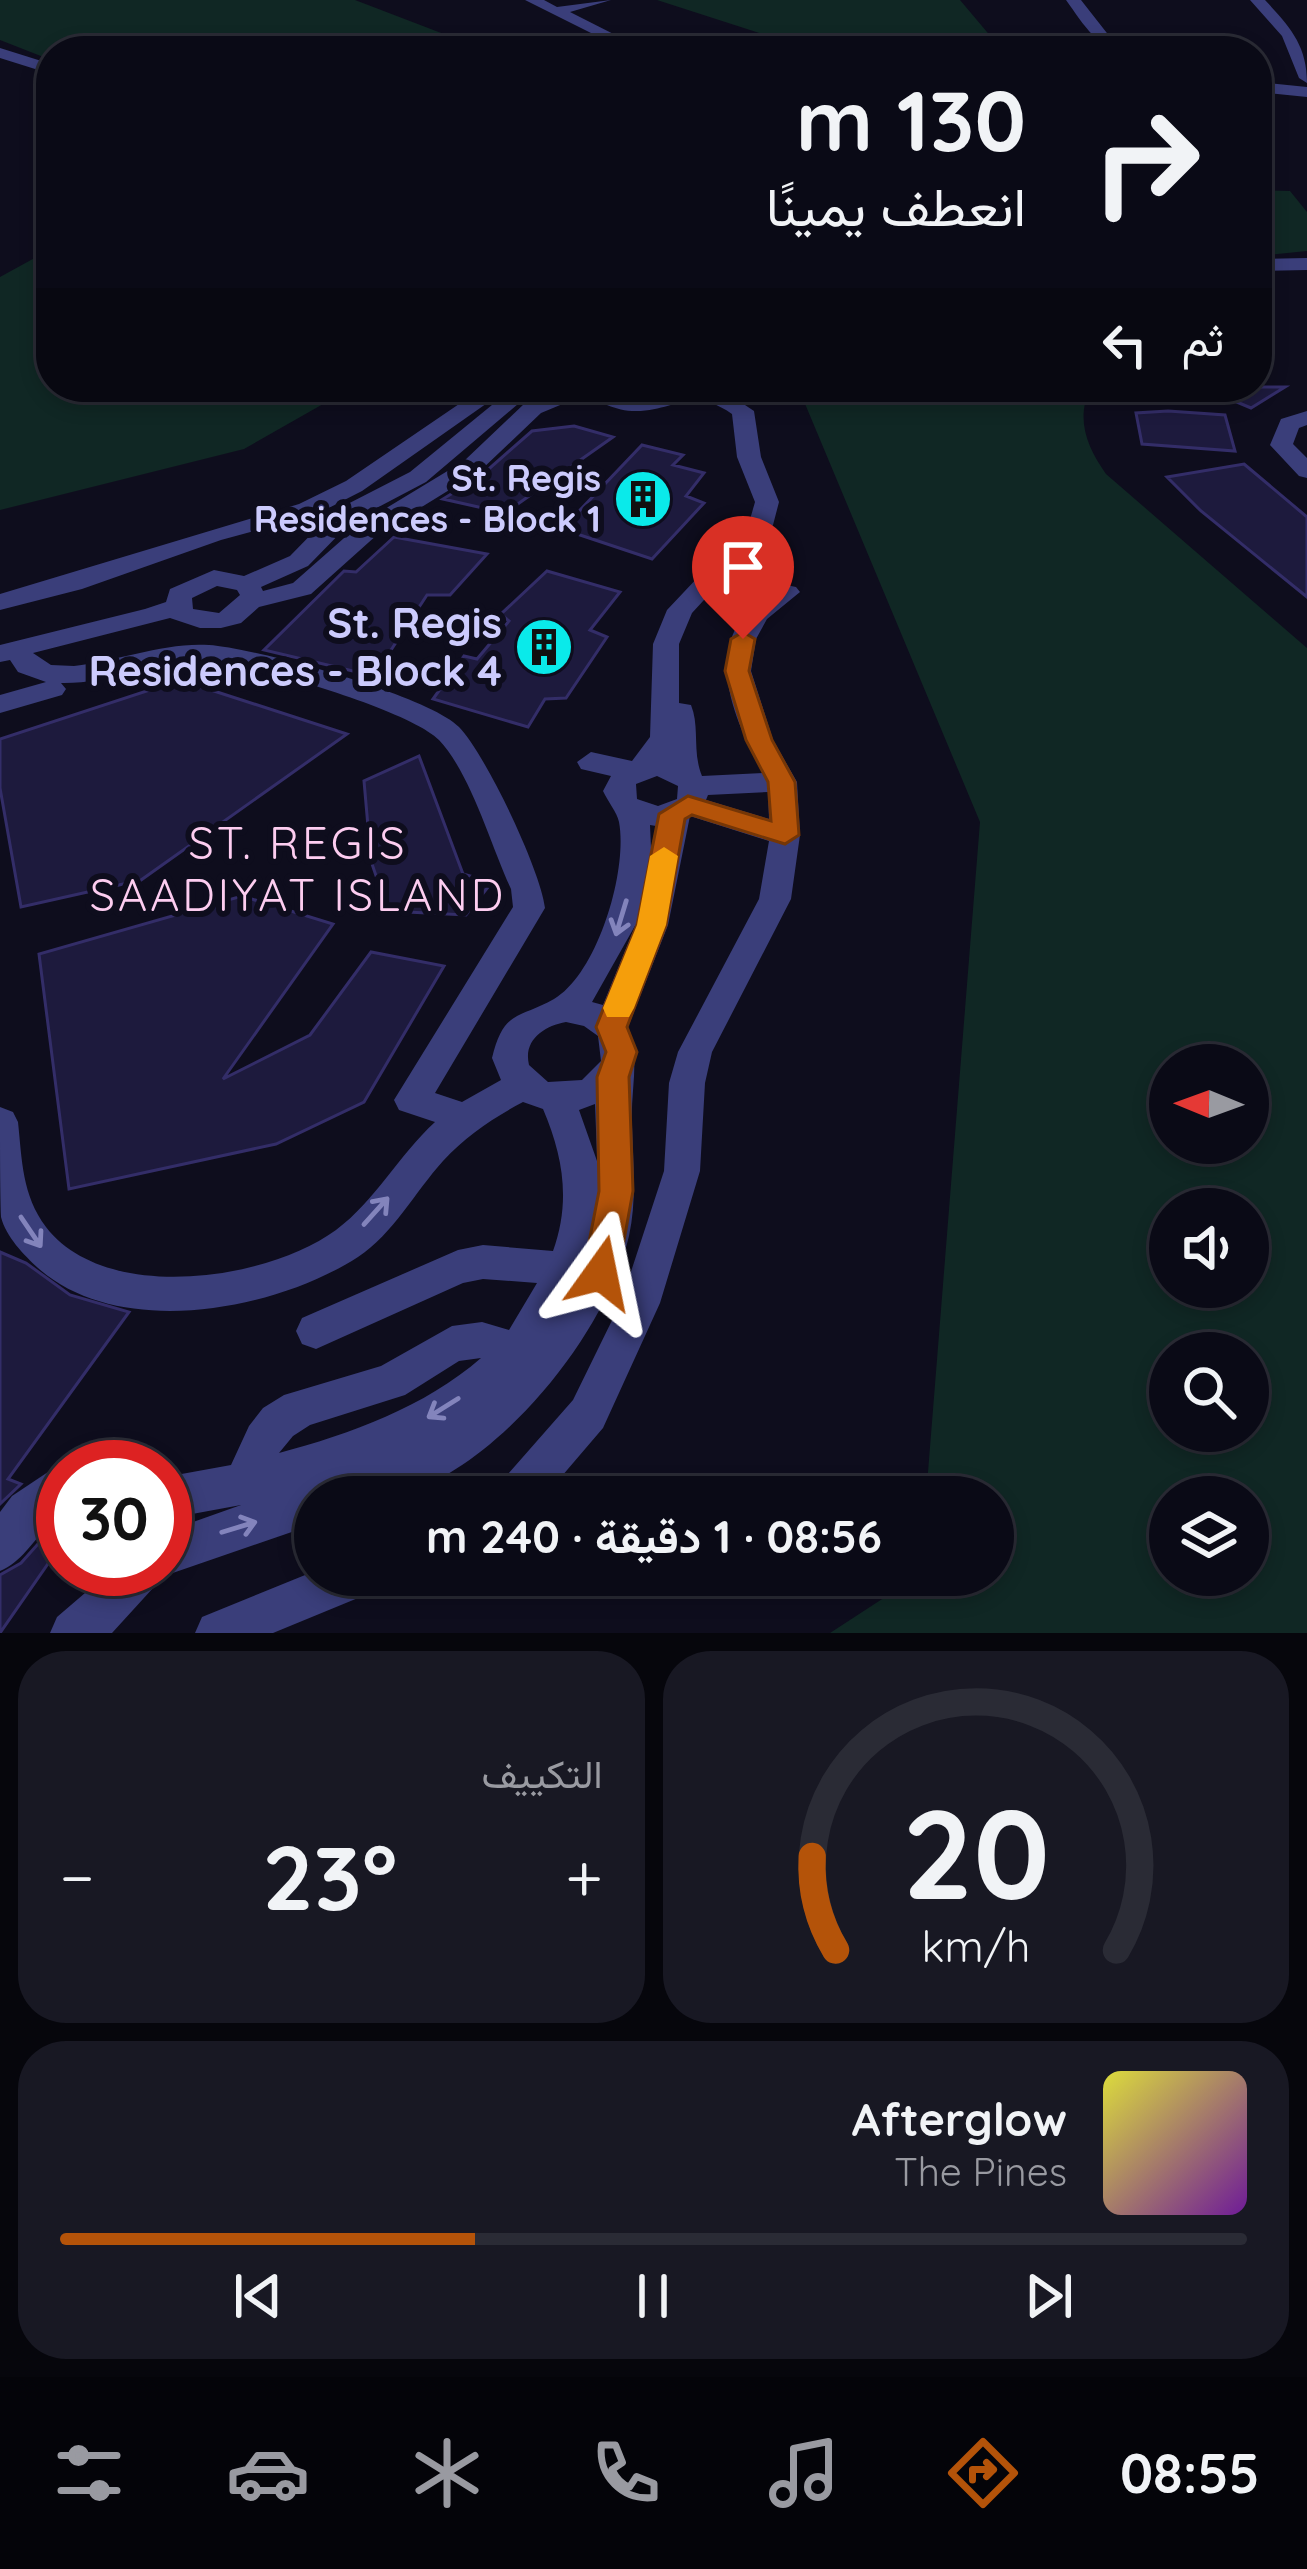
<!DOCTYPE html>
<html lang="ar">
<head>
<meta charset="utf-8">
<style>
  :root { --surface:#0a0a16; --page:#181823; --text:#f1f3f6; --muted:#999aa1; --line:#2a2b35; --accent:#b45309 }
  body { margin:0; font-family:Quicksand,Vazirmatn,sans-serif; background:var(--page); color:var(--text); direction:rtl; height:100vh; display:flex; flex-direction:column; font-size:45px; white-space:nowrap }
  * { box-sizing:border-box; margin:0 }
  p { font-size:39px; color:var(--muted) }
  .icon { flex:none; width:66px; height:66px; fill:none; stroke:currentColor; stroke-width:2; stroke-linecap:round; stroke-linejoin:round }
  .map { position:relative; height:1633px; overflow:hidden; direction:ltr }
  .side { display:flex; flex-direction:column; gap:18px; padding:18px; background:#06060c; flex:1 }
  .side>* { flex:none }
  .banner { position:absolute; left:36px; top:36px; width:1236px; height:366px; border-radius:48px; box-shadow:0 6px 18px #0003,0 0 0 3px var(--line); direction:rtl; background:#0a0a16; color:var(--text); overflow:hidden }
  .needle { width:78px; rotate:271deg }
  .controls { position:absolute; left:1149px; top:1044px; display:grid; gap:24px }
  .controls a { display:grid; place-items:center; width:120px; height:120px; border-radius:50%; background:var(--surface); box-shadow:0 6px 18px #0003,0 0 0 3px var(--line); font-size:60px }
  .speed { position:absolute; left:36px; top:1440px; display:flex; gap:24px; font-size:60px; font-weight:700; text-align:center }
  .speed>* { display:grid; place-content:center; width:156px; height:156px; border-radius:50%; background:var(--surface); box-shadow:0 6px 18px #0003,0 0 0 3px var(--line); line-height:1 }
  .speed .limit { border:18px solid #d22; background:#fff; color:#111 }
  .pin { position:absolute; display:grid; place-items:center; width:102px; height:102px; color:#fff; margin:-123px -51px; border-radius:50% 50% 50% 0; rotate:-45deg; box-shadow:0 0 12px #0007 }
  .pin .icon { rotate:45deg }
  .me { position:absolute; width:132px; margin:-66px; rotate:12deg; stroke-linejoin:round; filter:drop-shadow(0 0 9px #0008) }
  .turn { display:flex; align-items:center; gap:42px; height:252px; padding:0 48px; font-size:54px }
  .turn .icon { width:156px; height:156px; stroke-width:2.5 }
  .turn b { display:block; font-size:84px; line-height:102px }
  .then { display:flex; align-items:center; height:114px; padding:0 48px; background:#0003; gap:24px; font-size:45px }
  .big { font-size:90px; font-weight:700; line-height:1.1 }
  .side .tile { flex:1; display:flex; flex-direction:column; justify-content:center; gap:18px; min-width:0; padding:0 42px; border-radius:48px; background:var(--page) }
  .side .dial { align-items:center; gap:0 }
  .dial svg { height:312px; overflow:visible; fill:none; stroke:var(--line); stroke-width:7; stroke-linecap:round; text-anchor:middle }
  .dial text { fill:var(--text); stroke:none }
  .song { display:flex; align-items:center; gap:36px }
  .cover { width:144px; height:144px; border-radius:18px; background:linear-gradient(135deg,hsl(60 70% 55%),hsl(280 70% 35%)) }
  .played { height:12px; border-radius:6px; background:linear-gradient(90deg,var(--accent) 35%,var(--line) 35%) }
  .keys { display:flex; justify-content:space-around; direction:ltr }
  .heat { display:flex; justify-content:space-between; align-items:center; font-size:66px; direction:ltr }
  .side .tiles { flex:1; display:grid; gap:18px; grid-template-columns:1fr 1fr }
  .tile:last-child { grid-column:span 2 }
  .trip { position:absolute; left:294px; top:1476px; width:720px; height:120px; border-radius:60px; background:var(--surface); box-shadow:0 6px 18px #0003,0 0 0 3px var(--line); font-weight:700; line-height:120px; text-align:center; direction:rtl }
  .dock { display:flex; height:192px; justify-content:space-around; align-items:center; background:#040409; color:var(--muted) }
  .dock .icon { width:84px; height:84px }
  .dock .active { color:var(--accent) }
  .dock b { font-size:54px; color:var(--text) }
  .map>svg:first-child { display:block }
  .green { fill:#102724; fill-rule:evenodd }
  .building { fill:#1d1a3d; stroke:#332d68; stroke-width:3 }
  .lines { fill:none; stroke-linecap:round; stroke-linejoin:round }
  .minor { fill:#3a3e7a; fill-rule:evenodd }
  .oneway { stroke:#8384bc }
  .route { fill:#b45309; stroke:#753606; stroke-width:3 }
  .slow { fill:#f59e0b }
  .labels { text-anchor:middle; stroke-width:12; stroke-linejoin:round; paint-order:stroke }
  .far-poi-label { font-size:36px; font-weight:bold; fill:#cccbfd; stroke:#0e0d1d; text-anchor:end }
  .poi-label { font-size:42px; font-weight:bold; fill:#cccbfd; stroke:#0e0d1d; text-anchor:end }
  .neighbourhood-label { font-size:45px; letter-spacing:3px; fill:#fdcdf0; stroke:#0e0d1d }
</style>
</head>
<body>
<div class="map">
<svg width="1307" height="1633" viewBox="0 0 1307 1633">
  <rect width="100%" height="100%" fill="#0e0d1d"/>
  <!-- green -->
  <path class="green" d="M0,0H355L449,36L458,51H51V60L0,40Z
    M657,0H960L1003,51H815Z
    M1257,190L1290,191L1307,212V251L1257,256Z
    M51,249V387H353L244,449L0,510V277Z
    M798,387H1091C1075,419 1087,447 1106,474L1307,648V1633H830L919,1575H993V1497H926L980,822ZM1170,1065H1248V1143H1170ZM1170,1209H1248V1287H1170ZM1248,1353V1431H1170V1353ZM1248,1497V1575H1170V1497Z"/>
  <!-- building -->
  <path class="building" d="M1201,387H1285L1251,408Z
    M1168,411L1225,415L1235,451L1142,444L1136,413Z
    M574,426L613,437L505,513L443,499L482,475L532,431Z
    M642,445L683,455L673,465L704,473L686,496L704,503L652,559L562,529Z
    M1244,464L1307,517V597L1201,511L1167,477Z
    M394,537L487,554L450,595H427L374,676L264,650L344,571L356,572Z
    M547,571L620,592L590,630L607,637L566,698L545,699L528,727L433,699L464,656L477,659L509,621L501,614Z
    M180,680L347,734L141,880L21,907L0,788V739Z
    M419,756L463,874L492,882L466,915L388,911L371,861L364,781Z
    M242,896L333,924L223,1079L310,1035L371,952L444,966L364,1102L276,1144L69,1189L39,954Z
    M0,1252L26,1263L70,1295L129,1312L8,1479L21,1484L0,1504Z
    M63,1516V1542L0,1633V1575L21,1563Z"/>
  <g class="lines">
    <!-- minor -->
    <path class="minor" d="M525,0H544L557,7L611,0L570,12L647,51H627Z
      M1066,0H1081L1110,37L1131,51C1098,51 1084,25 1066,0Z
      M1250,0H1265C1290,27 1307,45 1307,83L1299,78L1282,36Z
      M0,48L51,64V74L0,58Z
      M1257,82L1307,87V97L1257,92Z
      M1307,258V270L1257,271V259Z
      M484,387H510L362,491L317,514L221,540L82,589L0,610V594L299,504L346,481Z
      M514,387H538L426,482L352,521L308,566L261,587L263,591L293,583L360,524L464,461L525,403L565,387H610L636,398L662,387H718L754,411L761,457L779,502L773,525L692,613L679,644V703L691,705C700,727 692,752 702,776L763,773C733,718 700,644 762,599C774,589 780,583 796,587L800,592L767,619L756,639L751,671L773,740L797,782L800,835L791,899L712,1052L705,1083L700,1171L660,1303L603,1428L544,1497H495L501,1482L573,1400L621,1302L664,1171L669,1083L678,1052L759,899L769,841L690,816L668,925L628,1027C641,1054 630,1093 632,1125C633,1162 637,1200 629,1236C606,1334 498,1468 398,1496C374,1502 340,1497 315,1497V1524L164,1576L112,1633H50L57,1617L113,1569H165V1532L241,1505L165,1519V1477L231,1465L249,1426L263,1408L284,1395L381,1366L452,1326L482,1322L509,1330L537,1283L483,1279L463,1283L316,1349L302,1344L296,1331L302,1318L458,1250L483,1245L553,1251C571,1201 563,1156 543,1109L523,1102C493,1118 466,1136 443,1161C415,1192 393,1234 358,1257C274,1311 119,1340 38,1268C24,1255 6,1237 1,1217C0,1191 0,1137 0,1107L13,1112L18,1122C22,1160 22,1195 46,1227C105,1304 266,1281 336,1230C375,1201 399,1155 435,1122L399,1110L394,1100L513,907L511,889C491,846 471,774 439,740C411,710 240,659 197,661C151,663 108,684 61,683L66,689L62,695L0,713V695L46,682L18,672L10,660L0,662V645L145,609L166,602L170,589L214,570L244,576L290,556L334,511L410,472ZM577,398C598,398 611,410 632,411C675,413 688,384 732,414L737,457L755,502L749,523L667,610L653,644L650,737L632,761L591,752L577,762L581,769L611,776L603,791C608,802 617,812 619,822C628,870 598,973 554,999C519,1019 504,1009 492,1058L501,1080L462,1102L435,1093L545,908C541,871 486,755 459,727C429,696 256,648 209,645C165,642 118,661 74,666L51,665L33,653L170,618L200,628H221L241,623L259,607L311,594L378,534L480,471L541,413ZM217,586L237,590L240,595L219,613L193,609L192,598ZM657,776L678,786L677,799L658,806L637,799L636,784ZM768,792L769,819L706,800L708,795ZM650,825L656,826L651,848ZM636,924L603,1005L592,1002ZM566,1022L584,1026L598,1036L601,1061L582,1080L548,1082L529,1065C523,1040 544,1026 566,1022ZM595,1104L597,1156V1161L579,1110ZM481,1358C425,1407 350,1434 279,1453L293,1436L310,1425L405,1395L459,1361Z
      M1307,411V425L1299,428L1293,444L1307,458V478L1299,476L1270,445L1281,419Z
      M63,1462L75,1467H63V1510C40,1528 27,1560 0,1571V1512L12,1496Z
      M315,1571V1575H381L375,1591L273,1633H195L202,1617Z"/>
  </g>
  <!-- one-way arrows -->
  <defs><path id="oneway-shaft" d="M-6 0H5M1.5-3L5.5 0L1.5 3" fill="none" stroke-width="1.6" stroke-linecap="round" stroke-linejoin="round" transform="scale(3)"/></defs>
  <g class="oneway">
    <use href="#oneway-shaft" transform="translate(621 918) rotate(107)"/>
    <use href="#oneway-shaft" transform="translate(376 1211) rotate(-48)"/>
    <use href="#oneway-shaft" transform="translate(31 1232) rotate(56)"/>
    <use href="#oneway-shaft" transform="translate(443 1408) rotate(148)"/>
    <use href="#oneway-shaft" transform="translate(239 1527) rotate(-17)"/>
  </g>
  <!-- route -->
  <path class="route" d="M743,632L755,639L749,671L772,740L795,782L799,835L785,844L692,815L685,819L666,925L627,1027L637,1052L629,1077L633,1191L618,1273L613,1284L601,1288L588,1284L583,1273L599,1191L597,1077L606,1052L596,1027L637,925L659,814L688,796L771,821L768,782L746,740L725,671L731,639Z"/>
  <!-- slow -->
  <path class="slow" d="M664,847L678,856L666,925L634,1008L629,1017H607L603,1008L637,925L650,856Z"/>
  <!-- icons -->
  <defs>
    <g id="building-disc" transform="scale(3)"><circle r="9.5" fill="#0aeaea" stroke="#0e0d1d"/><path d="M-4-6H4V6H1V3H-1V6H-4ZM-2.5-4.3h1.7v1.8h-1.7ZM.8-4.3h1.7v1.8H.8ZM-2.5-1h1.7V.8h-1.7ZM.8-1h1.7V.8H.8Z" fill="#111"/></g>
  </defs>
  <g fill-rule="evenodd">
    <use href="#building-disc" x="643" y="499"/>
    <use href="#building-disc" x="544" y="647"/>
  </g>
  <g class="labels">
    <!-- far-poi labels -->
    <g class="far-poi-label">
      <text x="601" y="491">St. Regis<tspan x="601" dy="41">Residences - Block 1</tspan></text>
    </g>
    <!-- poi labels -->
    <g class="poi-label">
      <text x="502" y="638">St. Regis<tspan x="502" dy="48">Residences - Block 4</tspan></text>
    </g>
    <!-- neighbourhood labels -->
    <g class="neighbourhood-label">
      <text x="298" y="859">ST. REGIS<tspan x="298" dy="52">SAADIYAT ISLAND</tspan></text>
    </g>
  </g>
</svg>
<div class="controls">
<a><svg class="needle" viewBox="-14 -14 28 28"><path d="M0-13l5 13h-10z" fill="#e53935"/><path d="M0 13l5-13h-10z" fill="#999aa1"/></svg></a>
<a><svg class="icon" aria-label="sound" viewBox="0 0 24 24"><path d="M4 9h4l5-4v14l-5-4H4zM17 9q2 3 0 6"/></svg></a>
<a><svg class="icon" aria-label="search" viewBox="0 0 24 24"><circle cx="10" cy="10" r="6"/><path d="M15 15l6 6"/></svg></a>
<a><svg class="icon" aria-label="layers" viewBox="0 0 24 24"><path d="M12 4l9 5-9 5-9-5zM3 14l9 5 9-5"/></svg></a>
</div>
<div class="speed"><div class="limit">30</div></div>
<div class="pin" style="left:743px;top:639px;background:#d93025"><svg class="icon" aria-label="arrive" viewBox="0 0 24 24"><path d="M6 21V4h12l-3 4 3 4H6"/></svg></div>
<svg class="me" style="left:601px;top:1273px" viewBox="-20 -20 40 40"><path d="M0-17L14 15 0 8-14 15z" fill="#b45309" stroke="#fff" stroke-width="4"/></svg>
<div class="trip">08:56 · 1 دقيقة · 240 m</div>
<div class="banner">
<div class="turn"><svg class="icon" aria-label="right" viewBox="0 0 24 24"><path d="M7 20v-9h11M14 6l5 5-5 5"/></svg><div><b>130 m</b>انعطف يمينًا</div></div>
<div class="then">ثم<svg class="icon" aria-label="left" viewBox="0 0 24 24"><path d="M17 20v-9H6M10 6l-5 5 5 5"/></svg></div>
</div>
</div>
<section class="side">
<div class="tiles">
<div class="tile dial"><svg viewBox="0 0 100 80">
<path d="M14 69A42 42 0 1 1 86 69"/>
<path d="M14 69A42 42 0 0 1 8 45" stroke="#b45309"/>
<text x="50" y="56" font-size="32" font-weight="700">20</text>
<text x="50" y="72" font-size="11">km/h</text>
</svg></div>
<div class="tile"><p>التكييف</p>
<div class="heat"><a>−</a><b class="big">23°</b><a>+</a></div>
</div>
<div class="tile">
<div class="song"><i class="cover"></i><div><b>Afterglow</b><p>The Pines</p></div></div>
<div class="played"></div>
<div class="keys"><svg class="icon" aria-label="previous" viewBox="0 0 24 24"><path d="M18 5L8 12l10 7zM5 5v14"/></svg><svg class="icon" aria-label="pause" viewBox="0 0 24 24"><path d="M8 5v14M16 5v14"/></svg><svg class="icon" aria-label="next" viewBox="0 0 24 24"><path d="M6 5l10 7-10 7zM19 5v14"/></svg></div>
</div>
</div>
</section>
<nav class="dock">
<b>08:55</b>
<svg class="icon active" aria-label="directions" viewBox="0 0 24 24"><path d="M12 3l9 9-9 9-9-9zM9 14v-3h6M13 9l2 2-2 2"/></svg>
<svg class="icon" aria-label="music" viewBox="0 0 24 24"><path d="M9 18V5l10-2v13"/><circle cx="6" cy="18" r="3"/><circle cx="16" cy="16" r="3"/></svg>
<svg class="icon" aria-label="phone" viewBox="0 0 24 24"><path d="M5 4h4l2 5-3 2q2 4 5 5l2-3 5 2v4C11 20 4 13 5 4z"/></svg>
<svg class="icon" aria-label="climate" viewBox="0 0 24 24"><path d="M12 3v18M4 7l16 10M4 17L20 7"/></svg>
<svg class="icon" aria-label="car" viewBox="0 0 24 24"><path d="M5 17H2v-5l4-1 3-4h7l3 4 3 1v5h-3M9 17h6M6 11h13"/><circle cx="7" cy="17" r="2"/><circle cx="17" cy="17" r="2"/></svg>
<svg class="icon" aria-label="filters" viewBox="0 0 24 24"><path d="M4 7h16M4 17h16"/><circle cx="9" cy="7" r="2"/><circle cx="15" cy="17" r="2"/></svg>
</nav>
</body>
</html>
